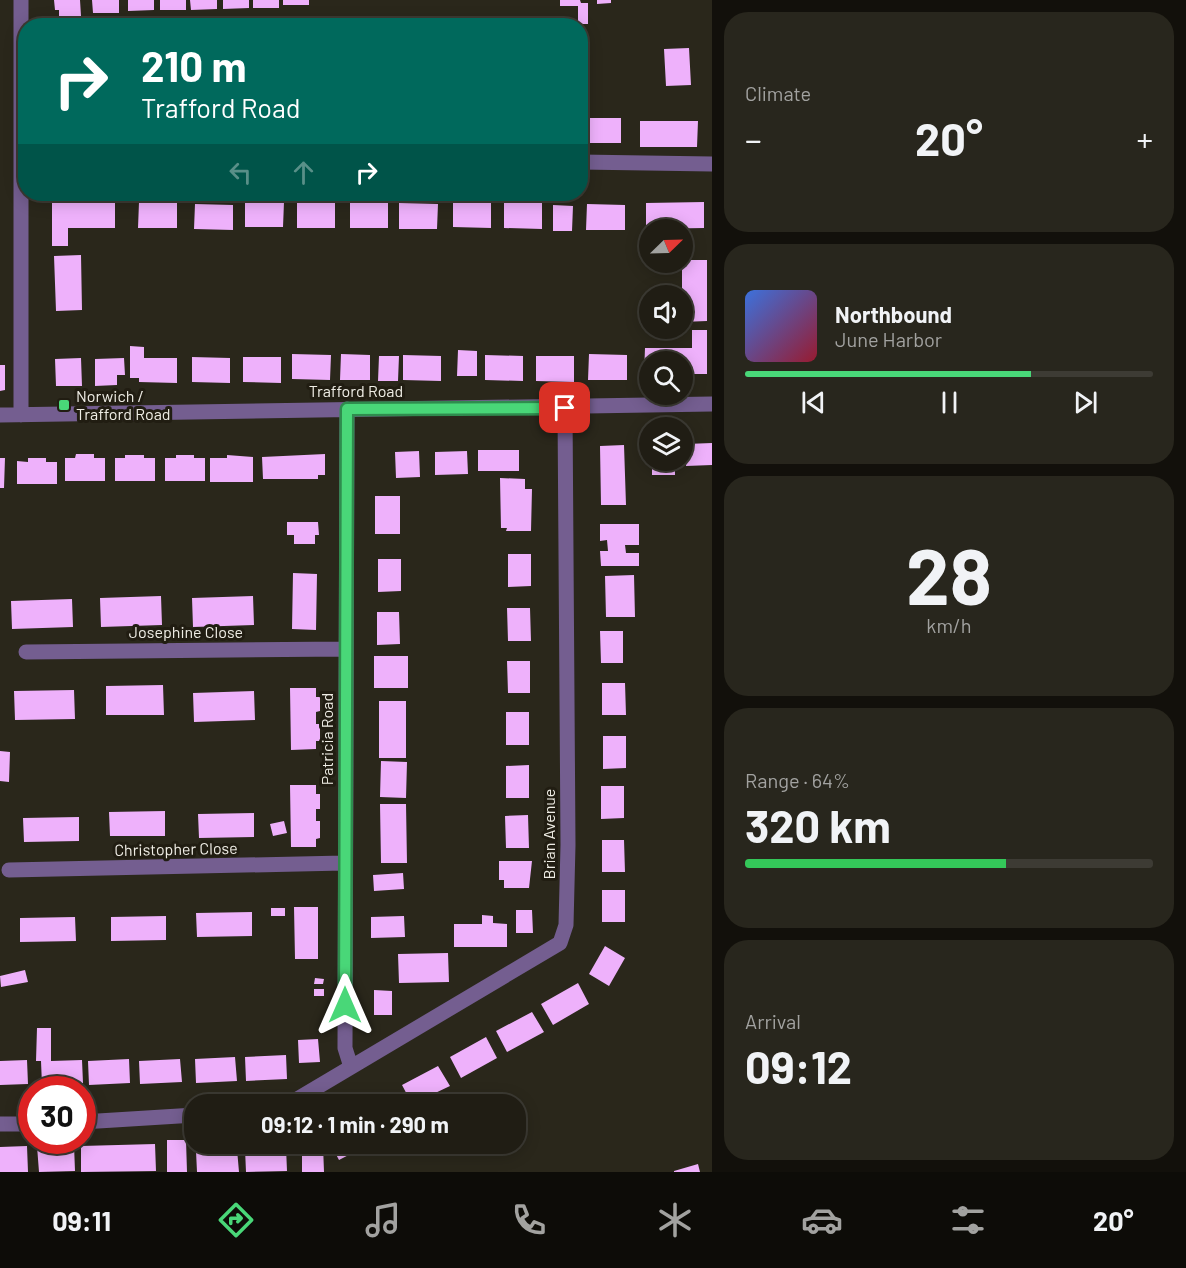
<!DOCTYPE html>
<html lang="en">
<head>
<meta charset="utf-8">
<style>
  :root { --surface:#201d14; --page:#28261d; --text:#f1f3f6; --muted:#a2a2a0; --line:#3d3b34; --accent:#49d778 }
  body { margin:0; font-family:Barlow,sans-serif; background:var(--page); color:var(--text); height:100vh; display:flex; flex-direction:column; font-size:22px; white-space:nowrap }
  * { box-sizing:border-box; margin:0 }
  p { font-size:20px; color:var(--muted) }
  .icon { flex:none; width:33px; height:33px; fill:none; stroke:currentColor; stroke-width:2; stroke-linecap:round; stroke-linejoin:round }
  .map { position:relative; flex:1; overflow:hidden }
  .panel { display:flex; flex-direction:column; gap:12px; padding:12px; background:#12100b; width:474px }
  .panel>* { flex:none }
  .banner { position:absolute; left:18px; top:18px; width:570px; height:183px; border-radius:24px; box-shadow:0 3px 15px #0003,0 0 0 2px var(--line); background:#00695c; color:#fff; overflow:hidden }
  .needle { width:39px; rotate:67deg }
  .fabs { position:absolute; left:639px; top:219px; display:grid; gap:12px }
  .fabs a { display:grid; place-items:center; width:54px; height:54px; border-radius:50%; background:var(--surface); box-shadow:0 3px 15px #0003,0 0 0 2px var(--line); font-size:30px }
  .speed { position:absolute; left:18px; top:1076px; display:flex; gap:12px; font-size:30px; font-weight:700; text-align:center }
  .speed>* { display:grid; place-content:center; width:78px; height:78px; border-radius:50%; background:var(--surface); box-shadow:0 3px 15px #0003,0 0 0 2px var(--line); line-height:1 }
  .speed .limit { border:9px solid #d22; background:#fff; color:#111 }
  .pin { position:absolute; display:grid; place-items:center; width:51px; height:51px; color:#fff; margin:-26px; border-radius:12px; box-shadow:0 3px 9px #0006 }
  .me { position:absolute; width:66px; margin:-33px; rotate:0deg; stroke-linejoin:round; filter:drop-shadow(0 0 4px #0008) }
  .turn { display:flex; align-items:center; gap:21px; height:126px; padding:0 24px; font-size:27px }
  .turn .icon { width:78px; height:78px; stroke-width:2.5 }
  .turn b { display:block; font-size:42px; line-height:51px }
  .lanes { display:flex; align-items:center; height:57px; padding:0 24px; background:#0003; justify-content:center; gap:30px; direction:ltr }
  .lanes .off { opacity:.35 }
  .big { font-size:45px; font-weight:700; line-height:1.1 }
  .panel .card { flex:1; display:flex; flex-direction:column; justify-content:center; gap:9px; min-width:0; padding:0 21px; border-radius:24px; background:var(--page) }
  .panel .dial { align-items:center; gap:0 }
  .dial b { font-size:78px; line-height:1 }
  .song { display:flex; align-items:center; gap:18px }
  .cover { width:72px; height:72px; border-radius:9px; background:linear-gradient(135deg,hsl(220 70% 55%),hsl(350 70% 35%)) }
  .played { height:6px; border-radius:3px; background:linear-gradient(90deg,var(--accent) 70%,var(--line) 70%) }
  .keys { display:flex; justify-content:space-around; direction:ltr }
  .heat { display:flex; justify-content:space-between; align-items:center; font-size:33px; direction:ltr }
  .charge { height:9px; border-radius:4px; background:linear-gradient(90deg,#34c759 64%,var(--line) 0) }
  .trip { position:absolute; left:184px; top:1094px; width:342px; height:60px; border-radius:24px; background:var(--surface); box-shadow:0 3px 15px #0003,0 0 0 2px var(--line); font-weight:700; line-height:60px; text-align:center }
  .menu { display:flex; height:96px; justify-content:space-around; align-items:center; background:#0d0c08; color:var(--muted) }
  .menu .icon { width:42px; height:42px }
  .menu .selected { color:var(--accent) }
  .menu b { font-size:27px; color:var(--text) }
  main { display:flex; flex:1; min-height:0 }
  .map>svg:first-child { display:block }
  .building { fill:#eeb1fb }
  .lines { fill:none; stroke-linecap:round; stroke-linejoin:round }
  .minor { stroke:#745e90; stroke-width:15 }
  .route-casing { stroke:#2f8c4e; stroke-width:15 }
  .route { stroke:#49d778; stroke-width:10 }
  .poi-dot { fill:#49d778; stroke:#211d12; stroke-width:2 }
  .labels { text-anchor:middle; stroke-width:6; stroke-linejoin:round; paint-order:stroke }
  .street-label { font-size:16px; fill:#efede5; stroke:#211d12 }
  .poi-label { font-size:16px; fill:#efede5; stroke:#211d12; text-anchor:start }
</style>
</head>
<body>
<main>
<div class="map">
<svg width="712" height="1172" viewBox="0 0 712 1172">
  <rect width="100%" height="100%" fill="#2a271b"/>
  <!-- building -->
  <path class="building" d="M54,0H80L81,16L59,17V10H55Z
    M92,0H119V13H93Z
    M128,0H154V10L128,11Z
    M160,0H186V10H160Z
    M190,0H217V9L191,10Z
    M223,0H249V8L223,9Z
    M253,0H279V8H253Z
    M283,0H309V5H283Z
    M560,0H580L581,3H588V24H578V6H560Z
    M597,0H611V3L597,4Z
    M689,48L691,85L666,86L664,49Z
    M583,118H621V143H583Z
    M640,121H698L697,147H640Z
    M145,198L170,199V203H177V228H138L139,202H145Z
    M245,201L284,202L283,227H245Z
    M52,202H115V228H68V246H52Z
    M297,202L335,203V228H297Z
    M350,202L388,203V228H350Z
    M453,202L491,203V228L453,227Z
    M704,202V228L646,229V203Z
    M399,203L438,204L437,229H399Z
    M504,203H542V229L504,228Z
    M195,204L233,205V230L194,229Z
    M587,204L625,205V230H586Z
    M553,205L573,206L572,231H553Z
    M81,255L82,310L56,311L54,256Z
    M682,260H707V321L682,322Z
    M692,330H707V374H682V362H650V374H644L645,348H692Z
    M130,346L144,347V358H177V383L139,382V378H130Z
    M458,350L477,351V376H457Z
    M292,354L331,355L330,380L292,379Z
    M341,354L370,355V380H340Z
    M589,354L627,355V380H588Z
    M403,355L441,356V381L403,380Z
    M485,355L523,356V381L485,380Z
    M379,356H399L398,381H378Z
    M536,356H574V382L536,381Z
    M192,357L230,358V383L192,382Z
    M243,357H281V383L243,382Z
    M81,358L82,386H56L55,359Z
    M124,358L125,375H117V385L95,386V359Z
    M0,365H5V390L0,391Z
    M712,443V465L686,466V444Z
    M624,445L626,505H601L600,446Z
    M478,450H519V471H478Z
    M419,451L420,477L396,478L395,452Z
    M467,451L468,474L435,475V452Z
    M76,454H94V458H105V481H65V458H75Z
    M325,454V475H318V479H263L262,457Z
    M125,455H144V458H155V481H115V458H125Z
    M176,455H194V458H205V481H165V458H176Z
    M227,455L253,457V482H210V458H227Z
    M0,458H5L4,488H0Z
    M28,458H46V462H57V484H17V461L28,462Z
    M652,460H675V475H652Z
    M500,478L525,479V489H532L531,531H506L507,528H501Z
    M375,496H400V534H375Z
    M287,522H318L319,535H315V544H294V535H287Z
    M600,524H639V545H625L626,553H639V566H601L600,551H608L607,540L600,541Z
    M508,554H531V586L508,587Z
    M378,559H401V591L378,592Z
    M293,573L317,574L316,630L292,629Z
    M634,575L635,617H606L605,576Z
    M161,596L162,625L101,627L100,598Z
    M253,596L254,625L193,627L192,598Z
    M72,599L73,627L12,629L11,601Z
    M507,608H530L531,641H508Z
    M377,612H399L400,644L377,645Z
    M600,631H623V663H601Z
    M374,656H408V688H374Z
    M507,661H530V693H508Z
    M602,683H625L626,715H602Z
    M163,685L164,715H106V686Z
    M290,688H316V697H320V711L316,712V724H320V741H316V749L291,750Z
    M74,690L75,719L15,720L14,691Z
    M254,691L255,720L194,722L193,693Z
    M379,701H406V758H379Z
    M506,712H529V745H506Z
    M603,736H626V768L603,769Z
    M0,751L10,752L9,782L0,781Z
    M381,761L407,762L406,798L380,797Z
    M529,765V798H506V766Z
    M290,785H316V794H320V809H316V821H320V838L316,839V847H291Z
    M601,786H624V818L601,819Z
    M380,804H406L407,863H381Z
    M165,811V836H110L109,812Z
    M254,813V837L199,838L198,814Z
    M528,815L529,848H506L505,816Z
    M79,817V841L24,842L23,818Z
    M284,821L287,833L273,836L270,824Z
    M602,840H624L625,872H602Z
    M499,861H532L529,888H504V880H499Z
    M403,873L404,889L374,891L373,875Z
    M602,890H625V922H602Z
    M294,907H318V959H295Z
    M271,908H285V916H271Z
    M516,910H532L533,933H516Z
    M252,912V936L197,937L196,913Z
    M482,915L493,916V923L507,924V947H454V924H482Z
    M166,916V940L111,941V917Z
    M404,916L405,937L371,938V917Z
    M75,917L76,941L20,942V918Z
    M605,946L625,958L609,986L589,974Z
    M448,953L449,982L399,983L398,954Z
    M25,970L28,982L1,987L0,976Z
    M315,978L324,979L323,984H314Z
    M578,983L589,1004L553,1025L541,1004Z
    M314,989H324V996H314Z
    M374,990L392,991V1015H374Z
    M532,1012L544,1032L507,1052L496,1031Z
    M37,1028H51V1061L82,1060L83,1083L42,1085L41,1061H36Z
    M486,1037L497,1058L461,1078L450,1057Z
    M318,1039L320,1062L299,1063L298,1040Z
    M286,1055L287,1079L246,1081L245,1057Z
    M235,1057L237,1081L196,1083L195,1059Z
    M129,1059L130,1083L89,1085L88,1061Z
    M180,1059L182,1082L140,1084L139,1061Z
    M27,1060L28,1084L0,1085V1061Z
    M438,1066L450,1086L412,1104L402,1085Z
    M391,1095L396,1104H375Z
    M167,1140H186L187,1172H167Z
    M330,1143H361L364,1147L339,1160Z
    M155,1144L156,1171L81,1172V1146Z
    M74,1145L75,1171L39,1172L37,1146Z
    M302,1145H323L324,1172H302Z
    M27,1146L28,1172H0V1147Z
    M286,1147L287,1171L246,1172L245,1149Z
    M237,1149L239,1172H197L196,1151Z
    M698,1164L700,1172H674V1171Z"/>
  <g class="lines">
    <!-- minor -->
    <path class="minor" d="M580,162L712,164
      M347,409L345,1048L351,1067
      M0,415L712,404
      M21,415V0
      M26,652L346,649
      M9,870L344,863
      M289,1104L560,943L566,925L568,845L565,408
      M82,1122L195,1115
      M0,1124H32"/>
  </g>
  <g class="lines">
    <!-- route casing -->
    <g class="route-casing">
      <path id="route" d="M345,1005L347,409L565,408"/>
    </g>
    <!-- route -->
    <use href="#route" class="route"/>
  </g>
  <!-- markers -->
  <rect class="poi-dot" x="58" y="399" width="12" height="12" rx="3"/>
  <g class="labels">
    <!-- street labels -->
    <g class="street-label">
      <text x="356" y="397">Trafford Road</text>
      <text x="186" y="638">Josephine Close</text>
      <text transform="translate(327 739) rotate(-90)" y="6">Patricia Road</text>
      <text transform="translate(549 834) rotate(-90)" y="6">Brian Avenue</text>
      <text transform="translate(176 849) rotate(-1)" y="6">Christopher Close</text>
    </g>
    <!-- poi labels -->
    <g class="poi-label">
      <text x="76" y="402">Norwich /<tspan x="76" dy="18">Trafford Road</tspan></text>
    </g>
  </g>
</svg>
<div class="fabs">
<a><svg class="needle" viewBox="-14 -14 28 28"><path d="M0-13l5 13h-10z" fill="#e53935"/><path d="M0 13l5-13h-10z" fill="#a2a2a0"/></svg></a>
<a><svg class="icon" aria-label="sound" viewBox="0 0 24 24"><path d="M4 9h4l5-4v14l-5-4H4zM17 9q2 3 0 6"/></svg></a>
<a><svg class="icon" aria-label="search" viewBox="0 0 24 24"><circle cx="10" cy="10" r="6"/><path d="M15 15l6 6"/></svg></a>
<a><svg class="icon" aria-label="layers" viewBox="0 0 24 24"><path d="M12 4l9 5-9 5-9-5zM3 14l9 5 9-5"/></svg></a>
</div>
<div class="speed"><div class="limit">30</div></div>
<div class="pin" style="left:565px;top:408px;background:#d93025"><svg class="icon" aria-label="arrive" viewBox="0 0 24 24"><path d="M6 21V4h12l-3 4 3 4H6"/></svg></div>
<svg class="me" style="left:345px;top:1005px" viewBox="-20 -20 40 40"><path d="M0-17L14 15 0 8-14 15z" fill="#49d778" stroke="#fff" stroke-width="4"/></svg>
<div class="trip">09:12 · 1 min · 290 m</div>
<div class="banner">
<div class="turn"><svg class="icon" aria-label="right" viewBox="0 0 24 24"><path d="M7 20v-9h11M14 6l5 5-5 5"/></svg><div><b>210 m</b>Trafford Road</div></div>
<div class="lanes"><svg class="icon off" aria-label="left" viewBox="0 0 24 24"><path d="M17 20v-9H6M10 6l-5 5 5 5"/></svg><svg class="icon off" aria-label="ahead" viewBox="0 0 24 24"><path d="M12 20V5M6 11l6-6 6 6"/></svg><svg class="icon" aria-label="right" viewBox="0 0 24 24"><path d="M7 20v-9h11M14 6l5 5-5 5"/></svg></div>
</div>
</div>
<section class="panel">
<div class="card"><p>Climate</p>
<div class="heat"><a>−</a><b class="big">20°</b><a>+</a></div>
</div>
<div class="card">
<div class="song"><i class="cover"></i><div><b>Northbound</b><p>June Harbor</p></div></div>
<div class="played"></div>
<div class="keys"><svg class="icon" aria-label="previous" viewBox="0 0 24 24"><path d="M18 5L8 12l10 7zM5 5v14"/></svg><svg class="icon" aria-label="pause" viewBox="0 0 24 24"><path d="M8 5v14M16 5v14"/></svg><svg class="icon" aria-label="next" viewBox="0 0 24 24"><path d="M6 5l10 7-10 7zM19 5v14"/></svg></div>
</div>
<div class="card dial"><b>28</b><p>km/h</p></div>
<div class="card"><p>Range · 64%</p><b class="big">320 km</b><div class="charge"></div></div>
<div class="card"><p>Arrival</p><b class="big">09:12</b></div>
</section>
</main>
<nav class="menu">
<b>09:11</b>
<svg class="icon selected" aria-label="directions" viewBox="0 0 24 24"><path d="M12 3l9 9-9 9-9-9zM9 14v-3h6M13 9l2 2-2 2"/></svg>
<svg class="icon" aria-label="music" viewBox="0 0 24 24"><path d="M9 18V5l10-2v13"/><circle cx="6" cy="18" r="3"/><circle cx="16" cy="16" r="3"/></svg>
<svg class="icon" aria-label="phone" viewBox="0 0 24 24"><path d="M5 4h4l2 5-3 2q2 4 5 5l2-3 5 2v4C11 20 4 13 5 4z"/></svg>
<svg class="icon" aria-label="climate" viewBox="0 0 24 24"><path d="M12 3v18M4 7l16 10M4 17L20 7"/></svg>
<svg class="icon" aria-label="car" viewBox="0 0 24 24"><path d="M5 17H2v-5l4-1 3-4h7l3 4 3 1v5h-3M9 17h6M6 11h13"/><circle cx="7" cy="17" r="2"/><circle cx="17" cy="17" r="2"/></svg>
<svg class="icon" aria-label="filters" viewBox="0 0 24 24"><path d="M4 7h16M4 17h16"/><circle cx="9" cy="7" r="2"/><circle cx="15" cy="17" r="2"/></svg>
<b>20°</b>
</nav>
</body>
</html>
